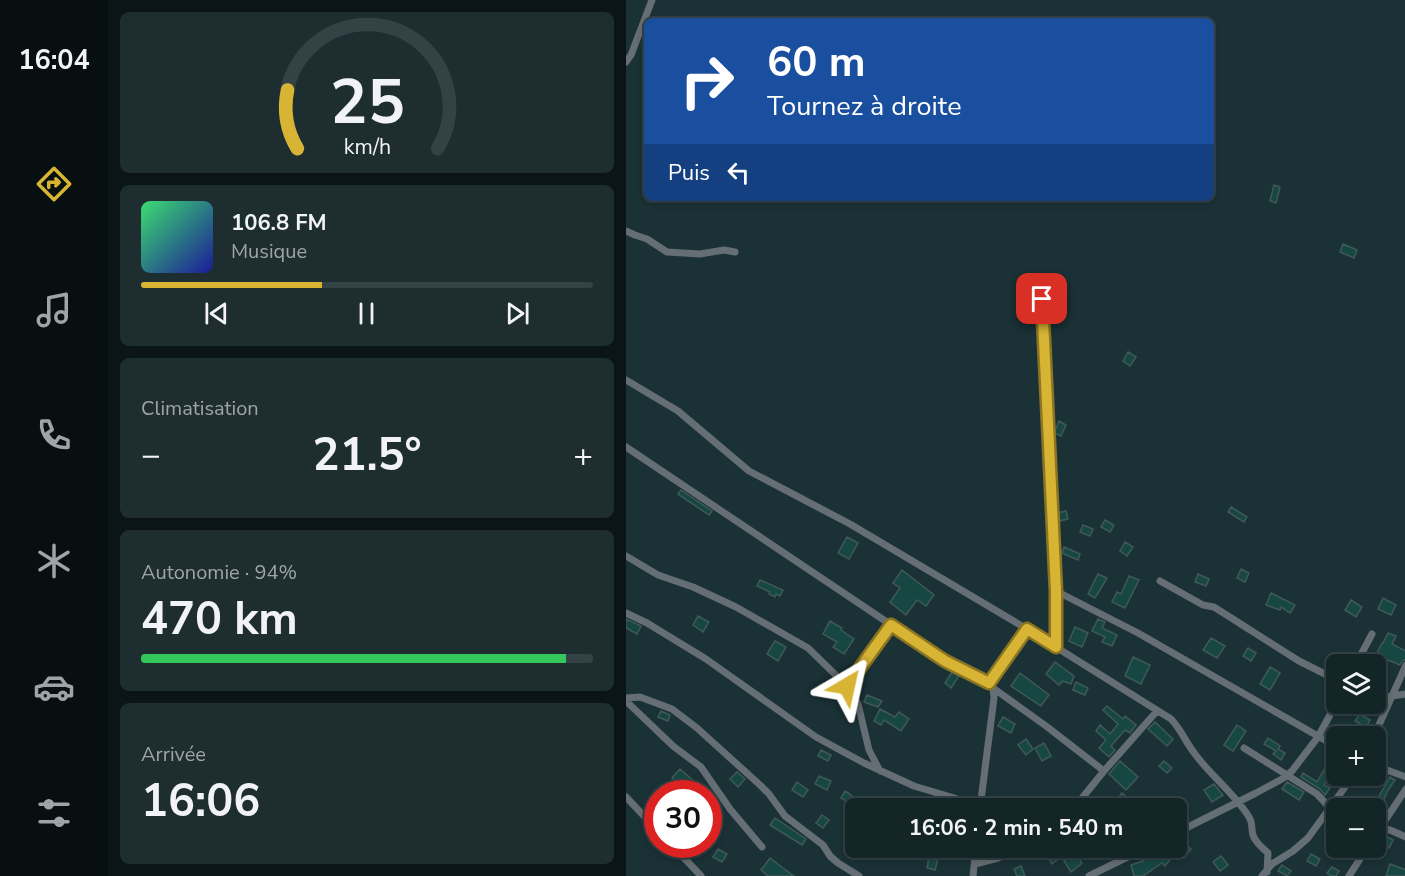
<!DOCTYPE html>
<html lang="fr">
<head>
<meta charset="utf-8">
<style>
  :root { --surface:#142528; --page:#1d2d30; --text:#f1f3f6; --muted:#9da5a8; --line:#334245; --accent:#d8b434 }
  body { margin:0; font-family:"Nunito Sans",sans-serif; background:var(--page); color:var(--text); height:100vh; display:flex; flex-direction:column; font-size:22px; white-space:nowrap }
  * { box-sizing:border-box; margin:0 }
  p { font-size:20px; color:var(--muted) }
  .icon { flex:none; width:33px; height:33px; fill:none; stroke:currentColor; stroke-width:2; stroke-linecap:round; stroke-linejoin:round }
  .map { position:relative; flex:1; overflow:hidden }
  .drawer { display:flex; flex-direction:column; gap:12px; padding:12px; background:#0b1416; width:518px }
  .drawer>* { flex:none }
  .top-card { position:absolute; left:18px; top:18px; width:570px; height:183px; border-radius:9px; box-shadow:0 3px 9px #0003,0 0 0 2px var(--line); background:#1a4fa0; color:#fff; overflow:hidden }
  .fabs { position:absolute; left:700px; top:654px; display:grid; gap:12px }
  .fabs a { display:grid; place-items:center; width:60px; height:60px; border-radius:9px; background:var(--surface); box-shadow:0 3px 9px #0003,0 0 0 2px var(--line); font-size:30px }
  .speed { position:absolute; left:18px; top:780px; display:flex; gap:12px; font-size:30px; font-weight:700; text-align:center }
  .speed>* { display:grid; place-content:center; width:78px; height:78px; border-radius:50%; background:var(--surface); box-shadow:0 3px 9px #0003,0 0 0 2px var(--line); line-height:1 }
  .speed .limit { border:9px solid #d22; background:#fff; color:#111 }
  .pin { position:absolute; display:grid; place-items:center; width:51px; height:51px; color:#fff; margin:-26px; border-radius:12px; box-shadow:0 3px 9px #0006 }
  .me { position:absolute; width:66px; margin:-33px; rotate:36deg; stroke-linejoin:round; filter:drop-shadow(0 0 4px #0008) }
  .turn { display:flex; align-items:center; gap:21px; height:126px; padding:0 24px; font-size:27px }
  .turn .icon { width:78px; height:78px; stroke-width:2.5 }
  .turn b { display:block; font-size:42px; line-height:51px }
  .then { display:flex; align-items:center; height:57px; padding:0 24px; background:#0003; gap:12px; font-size:22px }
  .big { font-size:45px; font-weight:700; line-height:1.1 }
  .drawer .widget { flex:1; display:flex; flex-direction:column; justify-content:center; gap:9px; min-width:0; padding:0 21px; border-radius:9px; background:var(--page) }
  .drawer .dial { align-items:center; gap:0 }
  .dial svg { height:156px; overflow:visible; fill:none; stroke:var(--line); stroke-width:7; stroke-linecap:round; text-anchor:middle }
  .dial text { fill:var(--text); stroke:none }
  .song { display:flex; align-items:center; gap:18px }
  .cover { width:72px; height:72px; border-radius:9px; background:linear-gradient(135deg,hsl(140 70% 55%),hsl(240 70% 35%)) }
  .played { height:6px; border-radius:3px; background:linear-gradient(90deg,var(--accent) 40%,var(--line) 40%) }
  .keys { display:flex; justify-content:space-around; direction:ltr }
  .heat { display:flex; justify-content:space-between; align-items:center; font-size:33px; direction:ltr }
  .charge { height:9px; border-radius:4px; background:linear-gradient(90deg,#34c759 94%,var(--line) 0) }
  .trip { position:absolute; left:219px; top:798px; width:342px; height:60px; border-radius:9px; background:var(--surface); box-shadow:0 3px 9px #0003,0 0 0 2px var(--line); font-weight:700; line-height:60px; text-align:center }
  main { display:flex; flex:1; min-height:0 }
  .dock { display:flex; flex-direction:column; width:108px; justify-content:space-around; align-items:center; background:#080f10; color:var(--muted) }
  .dock .icon { width:42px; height:42px }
  .dock .current { color:var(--accent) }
  .dock b { font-size:27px; color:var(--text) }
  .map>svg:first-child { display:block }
  .building { fill:#174743; stroke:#405956; stroke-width:1.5 }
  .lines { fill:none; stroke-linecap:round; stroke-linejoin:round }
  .street { stroke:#656e74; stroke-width:7 }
  .route-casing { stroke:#8c7522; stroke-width:15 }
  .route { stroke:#d8b434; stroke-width:10 }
</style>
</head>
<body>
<main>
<nav class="dock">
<b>16:04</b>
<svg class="icon current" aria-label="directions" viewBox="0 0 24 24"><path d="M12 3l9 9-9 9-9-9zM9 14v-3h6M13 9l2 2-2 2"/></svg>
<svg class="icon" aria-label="music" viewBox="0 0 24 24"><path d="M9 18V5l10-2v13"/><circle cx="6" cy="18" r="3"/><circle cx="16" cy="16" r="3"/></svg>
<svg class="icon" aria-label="phone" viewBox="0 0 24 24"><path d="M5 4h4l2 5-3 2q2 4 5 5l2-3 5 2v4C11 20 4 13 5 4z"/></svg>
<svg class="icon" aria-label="climate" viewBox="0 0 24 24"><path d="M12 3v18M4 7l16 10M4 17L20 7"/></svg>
<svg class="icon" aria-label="car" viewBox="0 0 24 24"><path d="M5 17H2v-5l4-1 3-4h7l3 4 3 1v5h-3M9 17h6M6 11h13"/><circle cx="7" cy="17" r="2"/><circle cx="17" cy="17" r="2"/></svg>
<svg class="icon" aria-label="filters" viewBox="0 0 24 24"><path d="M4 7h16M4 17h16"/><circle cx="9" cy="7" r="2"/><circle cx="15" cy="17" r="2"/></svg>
</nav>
<section class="drawer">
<div class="widget dial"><svg viewBox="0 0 100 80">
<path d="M14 69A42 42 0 1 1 86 69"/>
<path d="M14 69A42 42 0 0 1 9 39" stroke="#d8b434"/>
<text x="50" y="56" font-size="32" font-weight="700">25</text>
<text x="50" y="72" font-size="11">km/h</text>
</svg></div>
<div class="widget">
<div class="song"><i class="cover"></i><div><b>106.8 FM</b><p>Musique</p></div></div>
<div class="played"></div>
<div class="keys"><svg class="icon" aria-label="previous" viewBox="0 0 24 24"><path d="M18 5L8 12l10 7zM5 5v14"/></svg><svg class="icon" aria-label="pause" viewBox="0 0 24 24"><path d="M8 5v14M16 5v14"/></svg><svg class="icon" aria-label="next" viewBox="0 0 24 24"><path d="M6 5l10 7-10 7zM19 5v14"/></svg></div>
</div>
<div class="widget"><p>Climatisation</p>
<div class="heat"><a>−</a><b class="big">21.5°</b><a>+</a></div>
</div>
<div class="widget"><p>Autonomie · 94%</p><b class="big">470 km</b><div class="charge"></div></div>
<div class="widget"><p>Arrivée</p><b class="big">16:06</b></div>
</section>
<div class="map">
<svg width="780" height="876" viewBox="0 0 780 876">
  <rect width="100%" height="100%" fill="#1a3136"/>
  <!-- building -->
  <path class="building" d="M648,185L654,187L650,203L644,201Z
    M717,244L731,250L728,258L714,252Z
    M502,352L510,357L504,366L497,361Z
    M433,421L440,425L435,436L428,433Z
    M55,490L86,511L83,515L52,494Z
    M605,507L621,517L618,522L602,512Z
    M440,511L442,519L434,521L432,513Z
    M479,520L488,525L484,532L475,527Z
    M457,525L467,529L464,536L454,532Z
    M221,537L232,543L223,559L212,553Z
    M499,542L507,547L501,556L494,551Z
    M438,547L454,554L452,560L436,553Z
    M615,569L623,573L619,582L611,578Z
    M276,570L308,595L300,606L291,600L280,615L264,602L274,588L267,583Z
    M472,574L481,578L469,598L462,594Z
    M572,574L583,579L580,586L569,582Z
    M503,576L513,580L499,608L486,602L491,592L495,594Z
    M134,580L157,590L154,596L150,594L149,597L143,594L144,592L131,586Z
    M645,593L669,605L664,613L655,607L654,610L640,605Z
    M757,598L770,605L765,615L752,609Z
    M725,600L736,607L730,617L719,610Z
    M72,616L83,622L77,632L67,625Z
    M0,619L15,626L11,634L0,628Z
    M472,619L479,622L476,628L491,635L486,646L476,642L479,637L466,631Z
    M204,621L216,628L215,630L228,639L218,654L207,647L211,642L197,634Z
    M449,627L462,633L456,647L443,641Z
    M762,633L770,636L766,644L780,651V659L776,661L774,665L750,655L756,643H757Z
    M585,638L599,646L591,658L577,650Z
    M149,641L160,647L152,661L141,654Z
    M622,648L630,653L625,661L617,656Z
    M708,656L716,661L714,664H711V668L704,663Z
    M507,657L524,665L515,684L499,676Z
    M429,662L448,676L445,684L437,681L433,685L420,674Z
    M644,667L654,673L644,690L634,684Z
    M326,672L333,676L325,688L319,683Z
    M394,673L423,695L415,706L385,686Z
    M450,682L462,688L459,695L447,690Z
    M241,695L256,701L252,707L238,702Z
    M481,706L497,719L499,716L510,725L504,733L499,730L485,746L489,750L483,757L473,748L480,740L470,731L474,725L484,734L492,724L477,710Z
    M254,709L269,717L273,712L283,719L275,731L258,720L255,725L248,721Z
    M35,711L44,715L42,721L32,717Z
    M734,714L744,720L740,727L729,721Z
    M377,717L389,724L385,733L372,726Z
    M529,722L547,739L541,746L522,729Z
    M611,725L620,731L607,751L598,745Z
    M642,738L654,746L652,749L659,753L655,760L647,754L650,751L638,744Z
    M400,739L407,749L400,755L392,745Z
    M418,743L425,756L416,761L409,748Z
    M195,750L205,755L202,761L192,756Z
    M710,753L711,770L707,768L698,785L704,788L699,795L694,789L675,777L677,773L691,782L705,757L707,758Z
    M494,761L512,777L500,790L483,774Z
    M538,761L546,768L541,773L533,766Z
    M54,769L68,781H63L57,788L46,778Z
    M111,772L119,779L112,787L104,779Z
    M193,776L205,781L201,790L189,784Z
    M764,777L769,780L762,790L755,806L760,808H739L743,800L749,803Z
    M171,782L182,790L177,797L166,790Z
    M661,782L678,792L673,800L656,789Z
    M588,784L597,795L586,802L578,790Z
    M219,791L224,794V795L233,800L230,807L215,798Z
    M496,793L508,803L503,808H497L489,802Z
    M196,815L203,820L197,828L190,823Z
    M149,818L180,839L176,845L144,825Z
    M758,835L767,840L763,848L759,845L751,859L745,855Z
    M555,840L565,849L558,858L548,848H550V845Z
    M92,849L101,854L96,862L87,857Z
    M425,849L432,859L426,864L419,853Z
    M537,849L546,857L539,866L536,863L517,876H508L505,865L517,861L514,857L524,852L529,859Z
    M449,853L456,863L445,872L438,861Z
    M685,854L694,859L690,866L681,861Z
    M595,856L602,865L594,871L587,862Z
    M303,857L312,859L309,870L301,868Z
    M144,858L157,868L168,876H142L135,870Z
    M764,864L780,870V876H760Z
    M656,865L665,871L661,876L652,871Z
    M395,866L399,876H391L388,869Z
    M706,867L713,871L710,876H705L701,873Z"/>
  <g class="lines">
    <!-- street -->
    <path class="street" d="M0,62L5,55L26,0
      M0,231L9,235L21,239L41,252L74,254L98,250L109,252
      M416,299L430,591V647
      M0,380L52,411L123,471L224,524L401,629L545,719C555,729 560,743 569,754C585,776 609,794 623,817C627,823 625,829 627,835C629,842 636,848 642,853L641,872
      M0,447L319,661L363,683L367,688L368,698L354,808
      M0,556L32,575L67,587L110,607L182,648L221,686L232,704L243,750L254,771
      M534,581L577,605L588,607L673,661L711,680
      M430,591L512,633L711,747
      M0,613L21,623L80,659L190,737L238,763L288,786L355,806
      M730,664L746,634
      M363,683L401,629
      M221,686L265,625
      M367,688L420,726L478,771
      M765,696L780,694
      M0,698L14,697L46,709L71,728L134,785L143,794L159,816L197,845L204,856L212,863L233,876
      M0,701L47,746L75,767L104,809L136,847
      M748,736L780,665
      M618,748L691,794L704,808L711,811
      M750,766L780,777
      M0,797L32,831
      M448,808L478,771L531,711
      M753,828L764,830L780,837
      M550,833L630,793L656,779L666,771L692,737L711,702
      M750,834L780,789
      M45,844L75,876
      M349,864L372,858L399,848
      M347,876L350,848
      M463,876L520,848
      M636,876L646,864L667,851L682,838L727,776
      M723,876L741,848"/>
  </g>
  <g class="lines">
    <!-- route casing -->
    <g class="route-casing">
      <path id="route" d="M221,686L265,625L319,661L363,683L401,629L430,647V591L416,299"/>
    </g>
    <!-- route -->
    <use href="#route" class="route"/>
  </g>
</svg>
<div class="fabs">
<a><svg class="icon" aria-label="layers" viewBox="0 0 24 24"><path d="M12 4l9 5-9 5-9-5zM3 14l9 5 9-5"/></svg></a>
<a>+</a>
<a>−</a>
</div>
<div class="speed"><div class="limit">30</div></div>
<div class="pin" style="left:416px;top:299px;background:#d93025"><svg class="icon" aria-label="arrive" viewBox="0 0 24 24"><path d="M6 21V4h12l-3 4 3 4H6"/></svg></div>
<svg class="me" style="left:221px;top:686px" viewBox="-20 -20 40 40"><path d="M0-17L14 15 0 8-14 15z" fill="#d8b434" stroke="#fff" stroke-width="4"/></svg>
<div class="trip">16:06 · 2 min · 540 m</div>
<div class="top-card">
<div class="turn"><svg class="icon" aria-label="right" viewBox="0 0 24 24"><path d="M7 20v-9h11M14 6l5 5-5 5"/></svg><div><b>60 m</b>Tournez à droite</div></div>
<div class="then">Puis<svg class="icon" aria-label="left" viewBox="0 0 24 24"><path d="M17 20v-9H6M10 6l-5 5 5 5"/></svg></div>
</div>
</div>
</main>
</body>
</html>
